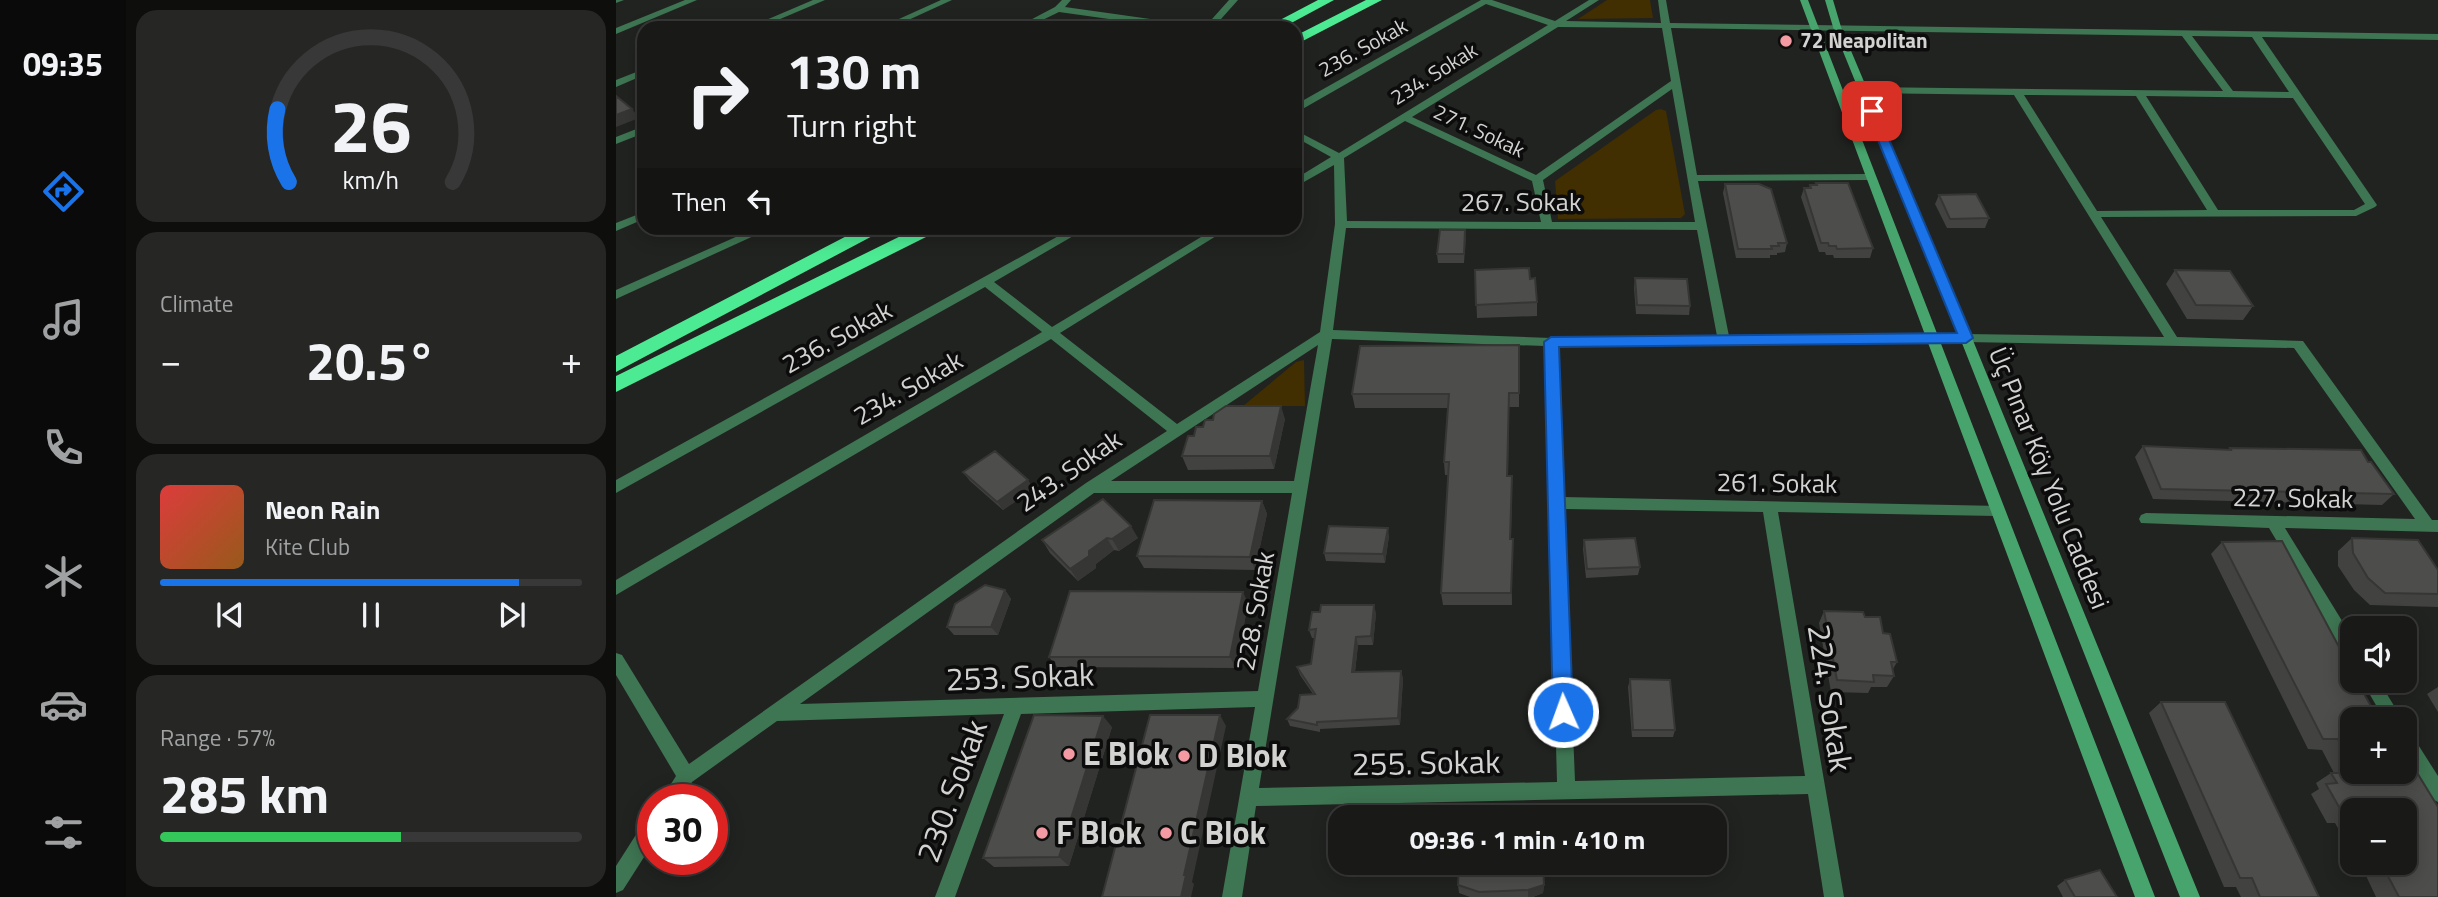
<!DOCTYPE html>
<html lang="en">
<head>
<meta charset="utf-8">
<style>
  :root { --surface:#191a18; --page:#262725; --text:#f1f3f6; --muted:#9fa1a2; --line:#373837; --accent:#1a73e8 }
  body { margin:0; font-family:"Titillium Web",sans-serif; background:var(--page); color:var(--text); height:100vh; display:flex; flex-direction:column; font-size:26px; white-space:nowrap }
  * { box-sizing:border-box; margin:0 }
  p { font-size:23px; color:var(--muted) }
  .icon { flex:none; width:38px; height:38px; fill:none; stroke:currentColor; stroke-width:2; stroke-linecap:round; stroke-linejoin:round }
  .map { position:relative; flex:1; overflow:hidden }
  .panel { display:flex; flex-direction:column; gap:10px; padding:10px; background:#0e0e0d; width:490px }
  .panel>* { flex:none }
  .hud { position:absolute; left:21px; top:21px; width:665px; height:214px; border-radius:21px; box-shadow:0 4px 18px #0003,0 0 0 2px var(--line); background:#191a18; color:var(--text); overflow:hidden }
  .buttons { position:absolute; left:1724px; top:616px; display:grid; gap:14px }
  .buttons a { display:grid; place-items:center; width:77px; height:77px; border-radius:14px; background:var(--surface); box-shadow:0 4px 18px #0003,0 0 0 2px var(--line); font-size:35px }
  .speed { position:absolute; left:21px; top:784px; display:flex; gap:14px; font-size:35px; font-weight:700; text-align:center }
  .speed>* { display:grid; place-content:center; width:91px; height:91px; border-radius:50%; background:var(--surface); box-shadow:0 4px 18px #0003,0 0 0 2px var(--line); line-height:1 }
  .speed .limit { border:10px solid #d22; background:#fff; color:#111 }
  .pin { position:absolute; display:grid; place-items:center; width:60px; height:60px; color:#fff; margin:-30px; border-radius:14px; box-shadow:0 4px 10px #0006 }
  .me { position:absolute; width:77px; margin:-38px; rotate:358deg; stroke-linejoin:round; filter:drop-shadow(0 0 5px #0008) }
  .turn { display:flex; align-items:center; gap:24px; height:147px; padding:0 35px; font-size:32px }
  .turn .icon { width:91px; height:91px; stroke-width:2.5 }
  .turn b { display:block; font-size:49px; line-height:60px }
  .then { display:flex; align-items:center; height:66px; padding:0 35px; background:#0003; gap:14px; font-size:26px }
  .big { font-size:52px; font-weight:700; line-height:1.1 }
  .panel .tile { flex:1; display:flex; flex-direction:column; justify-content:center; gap:10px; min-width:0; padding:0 24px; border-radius:21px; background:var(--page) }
  .panel .dial { align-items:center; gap:0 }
  .dial svg { height:182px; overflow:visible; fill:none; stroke:var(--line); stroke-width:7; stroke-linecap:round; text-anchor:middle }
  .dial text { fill:var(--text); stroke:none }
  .song { display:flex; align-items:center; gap:21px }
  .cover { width:84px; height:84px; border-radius:10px; background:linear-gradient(135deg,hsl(0 70% 55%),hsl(30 70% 35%)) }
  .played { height:7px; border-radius:4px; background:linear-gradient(90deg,var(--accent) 85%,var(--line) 85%) }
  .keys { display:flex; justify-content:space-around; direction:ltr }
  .heat { display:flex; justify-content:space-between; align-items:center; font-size:38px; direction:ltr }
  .charge { height:10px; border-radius:5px; background:linear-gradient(90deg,#34c759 57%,var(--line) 0) }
  .trip { position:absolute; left:712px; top:805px; width:399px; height:70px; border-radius:21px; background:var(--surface); box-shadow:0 4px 18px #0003,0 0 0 2px var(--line); font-weight:700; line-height:70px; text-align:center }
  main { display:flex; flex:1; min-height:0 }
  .tab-bar { display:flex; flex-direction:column; width:126px; justify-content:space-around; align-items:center; background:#0a0a0a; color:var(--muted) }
  .tab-bar .icon { width:49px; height:49px }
  .tab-bar .on { color:var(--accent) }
  .tab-bar b { font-size:32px; color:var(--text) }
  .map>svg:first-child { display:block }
  .green { fill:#412e01 }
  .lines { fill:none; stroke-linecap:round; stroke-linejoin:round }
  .street { fill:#3e7552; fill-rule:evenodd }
  .secondary { fill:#47a46c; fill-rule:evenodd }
  .highway { fill:#4cea93; fill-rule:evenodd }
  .wall { fill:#424340 }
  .shaded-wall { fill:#363734 }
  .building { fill:#4d4e4b; stroke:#363734; stroke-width:2 }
  .route { fill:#1a73e8; stroke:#114b97; stroke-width:2 }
  .poi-dot { fill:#f49aa3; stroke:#0b0c0b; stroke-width:2.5 }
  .labels { text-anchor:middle; stroke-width:7; stroke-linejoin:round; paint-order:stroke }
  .far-poi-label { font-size:21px; font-weight:bold; fill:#d2d3d1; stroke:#0b0c0b; text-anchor:start }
  .far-street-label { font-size:21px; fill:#d2d3d1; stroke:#0b0c0b }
  .street-label { font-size:26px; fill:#d2d3d1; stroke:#0b0c0b }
  .near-street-label { font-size:32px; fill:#d2d3d1; stroke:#0b0c0b }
  .near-poi-label { font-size:32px; font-weight:bold; fill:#d2d3d1; stroke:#0b0c0b; text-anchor:start }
</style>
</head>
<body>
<main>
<nav class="tab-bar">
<b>09:35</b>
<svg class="icon on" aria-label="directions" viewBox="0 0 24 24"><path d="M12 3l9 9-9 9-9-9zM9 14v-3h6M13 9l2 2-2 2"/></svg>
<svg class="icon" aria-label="music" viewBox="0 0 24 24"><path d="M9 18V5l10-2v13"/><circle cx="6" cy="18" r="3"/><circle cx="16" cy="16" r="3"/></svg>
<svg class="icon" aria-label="phone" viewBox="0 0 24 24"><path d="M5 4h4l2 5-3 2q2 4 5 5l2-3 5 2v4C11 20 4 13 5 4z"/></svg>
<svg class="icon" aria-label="climate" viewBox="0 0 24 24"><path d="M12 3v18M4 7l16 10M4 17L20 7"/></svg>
<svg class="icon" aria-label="car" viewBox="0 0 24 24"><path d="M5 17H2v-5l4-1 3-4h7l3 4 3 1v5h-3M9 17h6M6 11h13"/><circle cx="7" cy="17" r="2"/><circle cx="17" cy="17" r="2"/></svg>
<svg class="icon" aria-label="filters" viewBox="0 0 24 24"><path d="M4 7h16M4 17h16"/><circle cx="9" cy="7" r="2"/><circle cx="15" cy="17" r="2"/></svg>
</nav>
<section class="panel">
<div class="tile dial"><svg viewBox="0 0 100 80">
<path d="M14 69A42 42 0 1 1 86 69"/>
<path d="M14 69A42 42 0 0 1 9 37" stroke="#1a73e8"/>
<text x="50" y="56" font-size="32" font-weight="700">26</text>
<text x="50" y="72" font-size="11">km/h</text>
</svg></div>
<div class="tile"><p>Climate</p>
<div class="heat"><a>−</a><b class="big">20.5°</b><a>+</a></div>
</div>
<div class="tile">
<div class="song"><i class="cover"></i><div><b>Neon Rain</b><p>Kite Club</p></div></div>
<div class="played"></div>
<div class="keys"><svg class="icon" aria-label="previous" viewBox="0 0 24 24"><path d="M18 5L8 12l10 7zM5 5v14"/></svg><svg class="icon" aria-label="pause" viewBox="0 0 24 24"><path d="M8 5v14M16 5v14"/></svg><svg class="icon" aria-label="next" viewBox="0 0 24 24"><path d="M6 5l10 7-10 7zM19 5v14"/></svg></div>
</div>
<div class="tile"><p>Range · 57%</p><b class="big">285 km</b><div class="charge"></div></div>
</section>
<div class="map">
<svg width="1822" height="897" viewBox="0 0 1822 897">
  <rect width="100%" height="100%" fill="#212320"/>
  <!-- green -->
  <path class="green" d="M991,0H1034L1037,18L962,19Z
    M1045,109L1050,111L1069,214L1065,218L942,219L939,181L1040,110Z
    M688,360L689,406H627L680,362Z"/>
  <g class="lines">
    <!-- street -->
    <path class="street" d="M0,0H8L0,3Z
      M69,0H81L0,34V28Z
      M197,0H209L143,28H131Z
      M325,0H336L275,28H263Z
      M446,0H455L449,7L577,25L581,28C556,28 532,21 507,21C497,21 488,28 475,28L493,19L443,12L410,28H399L439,7Z
      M613,0H622L597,28H588Z
      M865,0H876L939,21L973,0H983L950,21L1045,23L1042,0H1050L1054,23L1822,34V40L1646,37L1761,205L1759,207L1740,216L1485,217L1561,337L1687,341L1816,520H1822V532L1669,528L1736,637V659L1730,657L1653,528L1525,523L1523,519L1525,515L1530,513L1799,519L1678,348L1350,342L942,346L947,497L1385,506L1387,510L1385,514L1380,516L1162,512L1228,897H1208L1192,794L640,806L626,897H606L639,707L405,714L339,897H319L388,714L161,721L76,782L65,800H45L60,776L0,675V653L6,655L73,764L470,483L551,431L435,339L0,595V580L426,332L369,287L0,493V480L457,228H471L378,282L436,327L600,228H613L444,333L561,424L704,332L719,224L718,165L679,187V179L715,157L679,137V130L723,153L932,25L870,4L683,111L679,112V105ZM942,27L1046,28L1055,81L920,175L796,117ZM1055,28L1566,36L1607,91L1246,87L1241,90L1246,93L1398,95L1548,337L1350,334L1113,336L1082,181L1253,180L1258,177L1253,174L1081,175ZM1576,36L1636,37L1673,92L1617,91ZM1056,89L1079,222H936L927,180ZM1408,95L1520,96L1591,210L1481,211ZM1530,96L1677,98L1749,204L1738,210H1602ZM789,121L916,181L925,222L731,221L728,158ZM730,228L1081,230L1101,336L935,338L717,330ZM716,339L929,346L941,782L643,788ZM702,345L678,481H495ZM478,493H676L642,691L184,704ZM948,509L1147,512L1189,776L959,781Z
      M28,69V75L0,87V80Z
      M28,126V133L0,144V137Z
      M28,212V219L0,231V223Z
      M140,228H155L0,299V290Z
      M1746,681H1763L1786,719H1768Z
      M1788,730L1794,732L1822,776V802L1816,799L1788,755Z
      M37,817V843L7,890L0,893V866L30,819Z"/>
    <!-- secondary -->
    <path class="secondary" d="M1184,0H1192L1539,897H1519Z
      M1209,0H1217L1225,27L1356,338L1584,897H1564L1344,338L1217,27Z"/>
    <!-- highway -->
    <path class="highway" d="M702,0H718L666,28H649Z
      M750,0H766L679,45V36Z
      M246,228H267L264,232L0,372V356Z
      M301,228H323L320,232L0,392V376Z"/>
  </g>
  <!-- wall -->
  <path class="wall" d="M1200,183L1257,248L1254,258H1218L1217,255H1210L1209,252H1203L1185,197L1188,188H1193L1194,185H1200Z
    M1109,184L1171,243L1169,252L1161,253V255H1154V258H1120L1107,193Z
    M1323,195L1373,218L1369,228H1331L1319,204Z
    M849,230L848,263H822L821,254Z
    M859,270L914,279L921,302V316L861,318Z
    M1559,270L1637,306L1627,320L1571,319L1550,284Z
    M1019,278L1074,306L1073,315L1020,314L1018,288Z
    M903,345V407H893L892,476L896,489L895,539L896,605H827L825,593L832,475H829L828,462L832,408H739L736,394Z
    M669,419L658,469L572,470L566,456L578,436L587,427Z
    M1527,446L1611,450L1614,448L1752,462L1778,494L1766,505L1537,499L1519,457Z
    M347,472L418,489L387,510L354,481Z
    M487,499L522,538L503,551L498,550L480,564V568L462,581L434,553L426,540Z
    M646,501L651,514L639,570L528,568L521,556Z
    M773,536L769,563L710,561L708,553Z
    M1736,538L1822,570V607L1754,605L1738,590L1722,566V551Z
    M968,540L1024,567L1022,575L970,578L967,549Z
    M1606,542L1736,719V772H1788L1822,897H1760L1744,863H1788L1736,810V847L1731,837H1727L1719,823H1711L1695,794L1703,789L1700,783L1715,773H1718L1706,750L1692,749L1595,554Z
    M389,590L395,599L382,635H338L331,627Z
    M632,603L620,668L441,667L433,657Z
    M1208,611L1249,617L1267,633L1281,662L1277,669L1278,676L1271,687H1255L1252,693L1215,692L1203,623Z
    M760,613L757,645H742L739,672L785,671L787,679L784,725L704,729V732L674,726L671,719L697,694L684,675L681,667L695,664L699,638H696L693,630Z
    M1014,679L1059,730L1057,737H1016L1012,687Z
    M1822,687V712L1811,694Z
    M1545,702L1703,897H1625L1620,887H1608L1533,713Z
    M496,727L453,866L378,867L367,858Z
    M1449,880L1501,897H1447L1441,886Z
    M842,885H928L927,893L917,897H854L843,893Z"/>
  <!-- shaded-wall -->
  <path class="shaded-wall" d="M16,109L23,118L0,127V115Z
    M849,230L850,239L848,263V254Z
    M665,406L669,419L658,469L654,456Z
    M412,480L418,489L387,510L381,502Z
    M646,501L651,514L639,570L634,557Z
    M515,526L522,538L503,551L496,539Z
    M772,528L773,536L769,563L767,554Z
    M491,538L498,550L480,564V568L462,581L454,569L473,551Z
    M389,590L395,599L382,635L375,627Z
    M627,592L632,603L620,668L614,657Z
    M758,605L760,613L757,645L755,636Z
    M740,637L742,645L738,680L736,672Z
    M785,671L787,679L784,725L782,718Z
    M604,715L610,726L576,882L578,884L575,897H565L568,875Z
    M487,716L496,727L453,866L443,857Z
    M928,885L927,893L917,897H912V890Z"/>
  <!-- building -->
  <path class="building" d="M0,96L16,109L0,115Z
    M1200,183H1232L1257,248L1221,249L1220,246H1213L1212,243H1205L1188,188H1195L1194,185H1201Z
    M1109,184H1143L1155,189L1171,243H1162L1163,246H1155L1156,249H1122Z
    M1360,194L1373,218L1334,219L1323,195Z
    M824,230H849L848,254H821Z
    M913,268L914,279L919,278L921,302L860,305L859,270Z
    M1559,270L1614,271L1637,306L1580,305Z
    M1019,278L1071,279L1074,306L1021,305Z
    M903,345V393H893L891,476H896L894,539H897L895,593H825L833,462H828L833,394H736L744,346Z
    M610,406H665L654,456H566L572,436H578L580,427H587L589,420H597L598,414Z
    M1527,446L1615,450L1614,448L1745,450L1752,462H1755L1778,494L1545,489Z
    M379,451L412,480L381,502L347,472Z
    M487,499L515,526L496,539L491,538L473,551V556L454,569L426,540Z
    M538,500L646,501L634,557L521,556Z
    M713,526L772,528L767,554L708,553Z
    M1019,538L1024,567L971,569L968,540Z
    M1736,538L1802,540L1822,570V594L1769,593L1752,578L1737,553Z
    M1666,541L1736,671V681H1741L1762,719H1736V768L1722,739H1707L1606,542Z
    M369,585L389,590L375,627H331L339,604Z
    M454,591L627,592L614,657H433Z
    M705,605H758L755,636L740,637L736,672L785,671L782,718L701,722V725L671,719L682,708L684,695L699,694L681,667L695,664L700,629L693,630L696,612H704Z
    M1208,611L1247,612L1249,617H1264L1267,633L1274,634L1281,662H1275L1278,676L1257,675L1258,682L1221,680Z
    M1014,679L1054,680L1059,730H1017Z
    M1545,702H1609L1703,897H1644L1636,878H1624Z
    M418,715L487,716L443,857L367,858Z
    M534,715H604L568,875H570L565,897H486Z
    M1788,761L1794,771H1800L1822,807V897H1783L1765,863H1788V810H1736V814H1727L1710,784L1721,783L1715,773H1739L1738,772H1788Z
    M927,807V817H845V808Z
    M843,863H927L928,885L912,890L863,892L842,885Z
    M1484,870L1501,897H1459L1449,880Z"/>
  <!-- route -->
  <path class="route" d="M1252,109L1261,111L1357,338L1350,343L943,347L957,712L954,718L947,721L940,718L937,712L928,342L935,337L1341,333L1250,111Z"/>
  <!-- markers -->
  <g class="poi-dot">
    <circle cx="1170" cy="41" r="7"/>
    <circle cx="453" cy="754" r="7"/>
    <circle cx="568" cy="756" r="7"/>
    <circle cx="426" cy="833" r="7"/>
    <circle cx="550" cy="833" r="7"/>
  </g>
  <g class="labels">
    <!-- far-poi labels -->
    <g class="far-poi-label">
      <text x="1184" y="48">72 Neapolitan</text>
    </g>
    <!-- far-street labels -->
    <g class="far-street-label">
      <text transform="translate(747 48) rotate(-29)" y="7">236. Sokak</text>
      <text transform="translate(818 74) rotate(-32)" y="7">234. Sokak</text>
      <text transform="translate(863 131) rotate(25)" y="7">271. Sokak</text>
    </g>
    <!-- street labels -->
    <g class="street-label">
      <text x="905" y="211">267. Sokak</text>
      <text transform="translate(221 337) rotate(-29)" y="9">236. Sokak</text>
      <text transform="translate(292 388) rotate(-30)" y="9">234. Sokak</text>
      <text transform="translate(453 471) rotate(-35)" y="9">243. Sokak</text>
      <text transform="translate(1433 478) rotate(68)" y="9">Üç Pınar Köy Yolu Caddesi</text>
      <text transform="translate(1161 483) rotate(1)" y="9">261. Sokak</text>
      <text transform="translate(1677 498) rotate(1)" y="9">227. Sokak</text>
      <text transform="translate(639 611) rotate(-80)" y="9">228. Sokak</text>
    </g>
    <!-- near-street labels -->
    <g class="near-street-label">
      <text transform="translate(404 677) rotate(-2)" y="11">253. Sokak</text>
      <text transform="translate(1214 698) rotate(81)" y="11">224. Sokak</text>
      <text transform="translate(810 763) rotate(-1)" y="11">255. Sokak</text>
      <text transform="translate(336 791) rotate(-70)" y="11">230. Sokak</text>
    </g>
    <!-- near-poi labels -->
    <g class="near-poi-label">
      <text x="467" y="765">E Blok</text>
      <text x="582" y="767">D Blok</text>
      <text x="440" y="844">F Blok</text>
      <text x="564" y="844">C Blok</text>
    </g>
  </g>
</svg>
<div class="buttons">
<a><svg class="icon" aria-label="sound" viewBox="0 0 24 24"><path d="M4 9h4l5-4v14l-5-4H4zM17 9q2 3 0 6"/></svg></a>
<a>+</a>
<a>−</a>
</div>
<div class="speed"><div class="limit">30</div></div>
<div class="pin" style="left:1256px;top:111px;background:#d93025"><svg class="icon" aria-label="arrive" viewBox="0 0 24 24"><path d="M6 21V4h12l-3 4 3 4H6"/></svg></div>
<svg class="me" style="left:947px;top:712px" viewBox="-20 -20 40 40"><circle r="17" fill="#1a73e8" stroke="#fff" stroke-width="3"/><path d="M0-11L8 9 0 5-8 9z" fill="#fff"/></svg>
<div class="trip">09:36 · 1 min · 410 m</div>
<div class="hud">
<div class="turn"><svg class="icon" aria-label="right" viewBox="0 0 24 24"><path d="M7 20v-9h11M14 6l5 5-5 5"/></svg><div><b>130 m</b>Turn right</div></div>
<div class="then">Then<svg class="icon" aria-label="left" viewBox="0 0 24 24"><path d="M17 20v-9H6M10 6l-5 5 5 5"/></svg></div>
</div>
</div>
</main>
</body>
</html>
